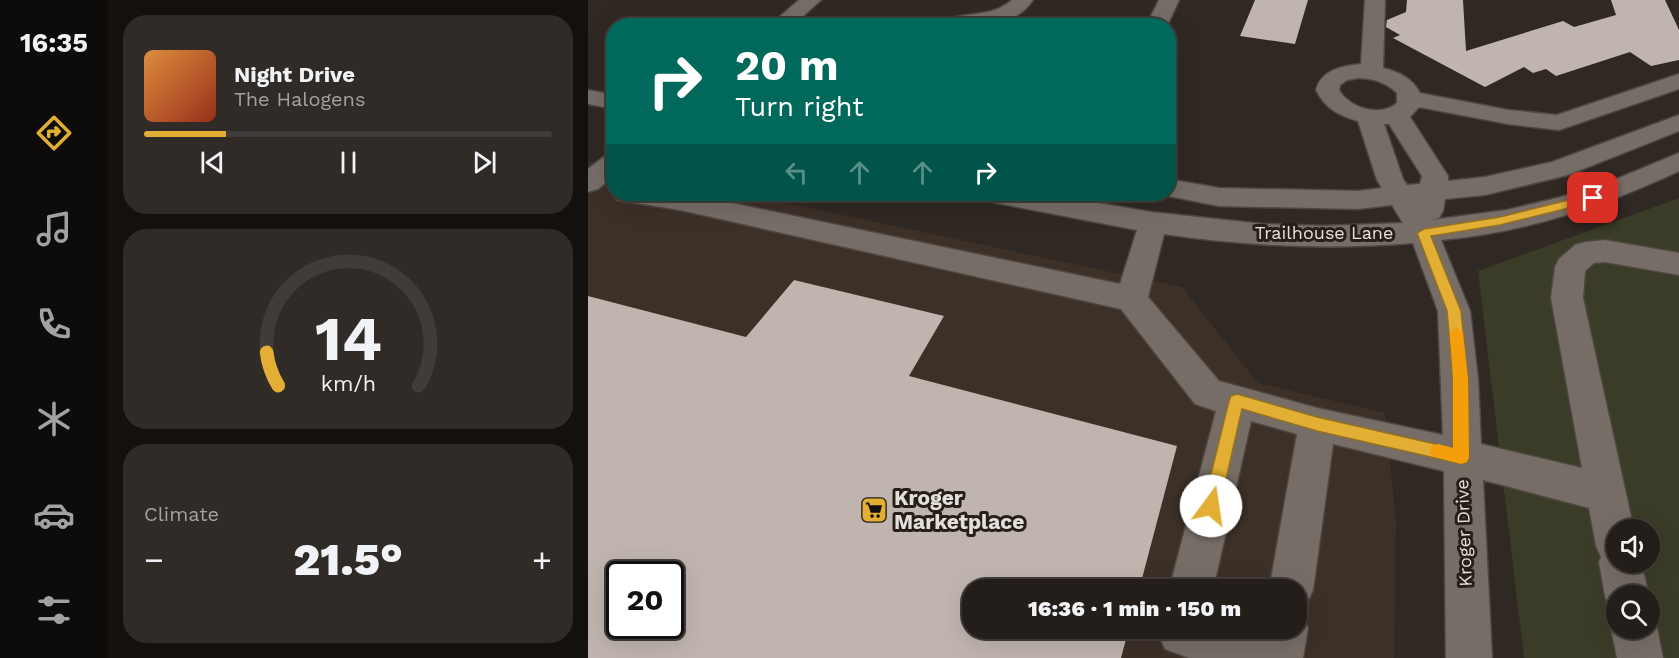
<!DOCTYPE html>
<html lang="en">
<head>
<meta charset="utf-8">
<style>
  :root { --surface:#241e1a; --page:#302b27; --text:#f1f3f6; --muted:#a3a2a2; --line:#413c39; --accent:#e2ae34 }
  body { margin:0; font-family:"Work Sans",sans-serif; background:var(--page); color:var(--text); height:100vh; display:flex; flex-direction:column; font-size:22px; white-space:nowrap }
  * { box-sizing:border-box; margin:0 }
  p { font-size:20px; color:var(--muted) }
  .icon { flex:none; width:33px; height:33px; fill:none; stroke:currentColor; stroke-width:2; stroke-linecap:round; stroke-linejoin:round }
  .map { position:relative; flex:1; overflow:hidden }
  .drawer { display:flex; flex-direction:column; gap:15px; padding:15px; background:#14100e; width:480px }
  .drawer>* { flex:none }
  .hud { position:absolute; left:18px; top:18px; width:570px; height:183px; border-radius:24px; box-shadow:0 6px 24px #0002,0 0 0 2px var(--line); background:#00695c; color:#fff; overflow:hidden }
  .tools { position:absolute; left:1018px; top:519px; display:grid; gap:12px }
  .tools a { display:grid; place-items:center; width:54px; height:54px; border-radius:50%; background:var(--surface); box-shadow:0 6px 24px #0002,0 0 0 2px var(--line); font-size:30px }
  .speed { position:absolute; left:18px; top:561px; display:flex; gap:12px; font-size:30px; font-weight:700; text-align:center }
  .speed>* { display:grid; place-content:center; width:78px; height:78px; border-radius:50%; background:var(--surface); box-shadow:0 6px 24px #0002,0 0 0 2px var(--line); line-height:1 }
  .speed .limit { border:3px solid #111; border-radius:9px; background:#fff; color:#111 }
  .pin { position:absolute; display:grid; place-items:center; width:51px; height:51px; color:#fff; margin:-26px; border-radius:12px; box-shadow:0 3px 9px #0006 }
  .me { position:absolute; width:66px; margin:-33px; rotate:14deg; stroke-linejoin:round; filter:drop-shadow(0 0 4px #0008) }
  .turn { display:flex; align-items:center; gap:21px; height:126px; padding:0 30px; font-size:27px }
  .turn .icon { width:78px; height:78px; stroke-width:2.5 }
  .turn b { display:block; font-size:42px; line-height:51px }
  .lanes { display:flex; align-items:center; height:57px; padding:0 30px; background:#0003; justify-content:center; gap:30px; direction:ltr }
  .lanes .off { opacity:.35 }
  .big { font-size:45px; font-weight:800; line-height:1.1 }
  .drawer .widget { flex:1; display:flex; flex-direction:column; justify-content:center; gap:9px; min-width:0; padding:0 21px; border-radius:24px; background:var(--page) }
  .drawer .dial { align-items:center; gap:0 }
  .dial svg { height:156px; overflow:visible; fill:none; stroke:var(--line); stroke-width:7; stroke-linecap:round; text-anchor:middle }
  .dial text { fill:var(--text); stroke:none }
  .song { display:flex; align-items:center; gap:18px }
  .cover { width:72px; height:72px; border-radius:9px; background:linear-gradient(135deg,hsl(30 70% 55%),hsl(10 70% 35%)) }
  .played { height:6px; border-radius:3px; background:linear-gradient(90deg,var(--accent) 20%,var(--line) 20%) }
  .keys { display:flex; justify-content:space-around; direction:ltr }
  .heat { display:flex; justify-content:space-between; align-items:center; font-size:33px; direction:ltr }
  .trip { position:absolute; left:374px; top:579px; width:345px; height:60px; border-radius:24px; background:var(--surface); box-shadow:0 6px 24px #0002,0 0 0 2px var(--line); font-weight:800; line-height:60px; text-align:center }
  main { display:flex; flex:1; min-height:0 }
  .tabs { display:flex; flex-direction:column; width:108px; justify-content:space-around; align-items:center; background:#0e0c0a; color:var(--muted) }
  .tabs .icon { width:42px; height:42px }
  .tabs .selected { color:var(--accent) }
  .tabs b { font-size:27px; color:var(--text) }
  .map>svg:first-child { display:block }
  .built { fill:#3c3027; fill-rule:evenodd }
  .green { fill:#3a3c27; fill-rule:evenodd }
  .building { fill:#bfb4ae; fill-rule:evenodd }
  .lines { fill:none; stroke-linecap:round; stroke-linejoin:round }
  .minor-casing { stroke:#4d4742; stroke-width:3 }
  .minor { fill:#766d66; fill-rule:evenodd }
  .route { fill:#e2ae34; stroke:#937122; stroke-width:1.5 }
  .slow { fill:#f59e0b }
  .labels { text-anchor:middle; stroke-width:6; stroke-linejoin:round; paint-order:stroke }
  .street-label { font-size:18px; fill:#e4dfdb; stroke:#261f19 }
  .near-poi-label { font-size:21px; font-weight:bold; fill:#e4dfdb; stroke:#261f19; text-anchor:start }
</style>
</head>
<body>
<main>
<nav class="tabs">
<b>16:35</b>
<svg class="icon selected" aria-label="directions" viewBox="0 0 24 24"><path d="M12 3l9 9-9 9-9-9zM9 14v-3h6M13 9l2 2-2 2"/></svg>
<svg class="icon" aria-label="music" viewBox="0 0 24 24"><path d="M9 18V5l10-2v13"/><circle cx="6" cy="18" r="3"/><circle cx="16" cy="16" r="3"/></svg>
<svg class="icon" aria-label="phone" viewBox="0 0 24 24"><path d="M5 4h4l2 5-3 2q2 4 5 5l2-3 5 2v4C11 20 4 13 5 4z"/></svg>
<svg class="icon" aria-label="climate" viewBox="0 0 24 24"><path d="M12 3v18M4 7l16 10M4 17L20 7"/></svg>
<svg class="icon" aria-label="car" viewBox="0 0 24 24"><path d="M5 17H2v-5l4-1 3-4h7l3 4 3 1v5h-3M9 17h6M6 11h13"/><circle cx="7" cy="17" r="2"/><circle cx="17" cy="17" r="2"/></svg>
<svg class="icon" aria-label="filters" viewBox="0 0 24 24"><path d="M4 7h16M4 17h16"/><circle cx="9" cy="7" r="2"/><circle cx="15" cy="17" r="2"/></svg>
</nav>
<section class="drawer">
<div class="widget">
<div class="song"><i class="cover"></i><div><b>Night Drive</b><p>The Halogens</p></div></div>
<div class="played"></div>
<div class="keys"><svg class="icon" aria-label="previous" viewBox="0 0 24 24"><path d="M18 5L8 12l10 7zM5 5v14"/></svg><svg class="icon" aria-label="pause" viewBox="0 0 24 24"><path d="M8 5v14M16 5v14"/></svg><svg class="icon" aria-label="next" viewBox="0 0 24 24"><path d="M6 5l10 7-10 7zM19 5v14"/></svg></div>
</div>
<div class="widget dial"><svg viewBox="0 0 100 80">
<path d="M14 69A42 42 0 1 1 86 69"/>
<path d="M14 69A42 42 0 0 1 8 52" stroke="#e2ae34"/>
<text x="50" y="56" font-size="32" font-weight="700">14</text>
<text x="50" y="72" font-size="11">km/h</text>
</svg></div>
<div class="widget"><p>Climate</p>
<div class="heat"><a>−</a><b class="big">21.5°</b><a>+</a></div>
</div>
</section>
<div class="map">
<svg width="1091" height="658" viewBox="0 0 1091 658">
  <rect width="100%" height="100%" fill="#302823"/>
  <!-- built -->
  <path class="built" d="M0,161L25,166L26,194H155L594,287L670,383L797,413L808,521L806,658H0ZM32,574H82V626H32ZM384,590H708V628H384Z"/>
  <!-- green -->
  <path class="green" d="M1091,198V658H936L890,271ZM1029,530H1062V562H1029ZM1029,596H1062V628H1029Z"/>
  <!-- building -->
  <path class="building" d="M667,0H720L707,44L652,36Z
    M819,0H875L878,51L975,21L986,27L1028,15L1023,0H1077L1091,30V60L1063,66L1042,52L968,76L958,69L945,73L936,67L897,87L805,38L812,35L798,27L799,20L818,12Z
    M206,280L356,316L321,376L589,446L551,590H384V628H541L533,658H0V296L158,337ZM32,574H82V626H32Z"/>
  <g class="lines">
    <!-- minor casing -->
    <g class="minor-casing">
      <path id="minor" d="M211,0H233L204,26H181Z
        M424,0H445C426,28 393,26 363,26L361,22L364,18C386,12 406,16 424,0Z
        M571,0H591L579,26H558Z
        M777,0H797L795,68C811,72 824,78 832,93L920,110L969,115L1091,74V89L971,130L920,124L831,107L822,117L860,176V181L897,177L964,162L1091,115V131L980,175L897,195L857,199L855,211L851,218L843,220L919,210L973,197L1026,180L1091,153V171C1016,206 936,233 853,240L882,311L890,379L893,444L994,468L963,298L967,267L971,259L987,245L998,242L1017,240L1091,253V275L1017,262L1006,263L997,271L995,298L1046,530H1029V562H1053L1061,596H1029V614L1023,612L1017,596L1011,562L1013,557L1008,546L1001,508L895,480L904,658H858L856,471L745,444L725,590L718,605L708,610V590H681L709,434L663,421L625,590H581L628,411L607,404L533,309L92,210L29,200L25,194H101L532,284L549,230L409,203L399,200L396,194H457L563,212L675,224L736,226L815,223L804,205L770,209L631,206L570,194H580V179L631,188L770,191L794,188L789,180L770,121C751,116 737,108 728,90C733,70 754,66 773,64ZM771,78C786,79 798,82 809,93V103C793,117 762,109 751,90L752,85L759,80ZM796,124H801L834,176L832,184L819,185L815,179ZM576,234C658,246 742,250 825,243L850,311L855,435L729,408L631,381L560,297Z
        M0,90L26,95V109L0,104Z
        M26,154V176L10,189L0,192V169L17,156Z
        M708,610L713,612L720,628L715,658H601L577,649L570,633L571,628H656L673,633L674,628H708Z
        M1062,612L1069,628L1075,658H1029L1023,628L1029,615V628H1062Z"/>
    </g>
    <!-- minor -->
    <use href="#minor" class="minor"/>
  </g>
  <!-- route -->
  <path class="route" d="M1005,194L1011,198L1009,201L912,225L843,236L873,311L880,379L881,457L879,462L873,464L729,431L654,409L632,506L629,511L623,514L618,511L615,506L641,401L643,396L649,394L729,417L865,448V379L859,311L829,233L836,229L912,217Z"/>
  <!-- slow -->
  <path class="slow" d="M869,327L875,333L880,379L881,457L879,462L873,464L844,456L842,451L844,446L850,444L865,448V379L862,333Z"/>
  <!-- icons -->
  <defs>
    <g id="supermarket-square" transform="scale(1.35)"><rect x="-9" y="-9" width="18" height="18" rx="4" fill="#e2ae34" stroke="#261f19"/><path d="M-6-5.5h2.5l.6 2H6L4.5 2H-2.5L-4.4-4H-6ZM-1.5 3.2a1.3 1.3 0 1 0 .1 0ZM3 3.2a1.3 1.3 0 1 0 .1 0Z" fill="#111"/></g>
  </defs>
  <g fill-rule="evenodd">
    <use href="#supermarket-square" x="286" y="510"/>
  </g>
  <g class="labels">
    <!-- street labels -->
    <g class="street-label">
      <text x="736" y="239">Trailhouse Lane</text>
      <text transform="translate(876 533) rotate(-92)" y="6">Kroger Drive</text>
    </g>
    <!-- near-poi labels -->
    <g class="near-poi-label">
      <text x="306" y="505">Kroger<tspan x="306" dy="24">Marketplace</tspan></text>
    </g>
  </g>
</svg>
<div class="tools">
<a><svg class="icon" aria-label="sound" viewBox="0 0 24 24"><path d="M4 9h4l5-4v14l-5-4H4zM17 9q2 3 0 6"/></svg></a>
<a><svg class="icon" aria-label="search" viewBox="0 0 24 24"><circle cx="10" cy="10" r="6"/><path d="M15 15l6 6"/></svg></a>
</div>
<div class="speed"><div class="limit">20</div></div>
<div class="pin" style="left:1005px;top:198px;background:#d93025"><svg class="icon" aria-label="arrive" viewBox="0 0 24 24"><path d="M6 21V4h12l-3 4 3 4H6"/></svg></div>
<svg class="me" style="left:623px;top:506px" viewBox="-20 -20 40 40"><circle r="19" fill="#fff"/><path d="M0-13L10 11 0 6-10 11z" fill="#e2ae34"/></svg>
<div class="trip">16:36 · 1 min · 150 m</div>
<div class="hud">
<div class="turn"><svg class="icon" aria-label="right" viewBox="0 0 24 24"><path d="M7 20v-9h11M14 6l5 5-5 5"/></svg><div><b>20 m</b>Turn right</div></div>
<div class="lanes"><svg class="icon off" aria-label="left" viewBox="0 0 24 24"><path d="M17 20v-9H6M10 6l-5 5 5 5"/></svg><svg class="icon off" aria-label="ahead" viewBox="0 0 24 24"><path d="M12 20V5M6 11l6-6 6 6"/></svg><svg class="icon off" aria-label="ahead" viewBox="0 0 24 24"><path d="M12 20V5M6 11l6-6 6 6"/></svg><svg class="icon" aria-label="right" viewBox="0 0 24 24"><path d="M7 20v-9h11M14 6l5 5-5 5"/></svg></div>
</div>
</div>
</main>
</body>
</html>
